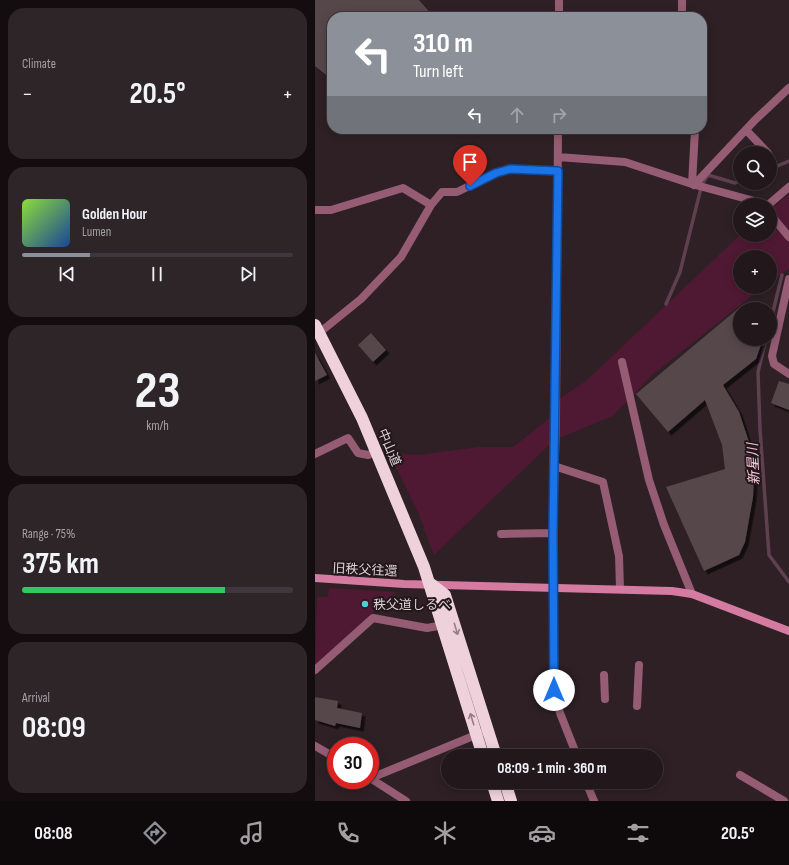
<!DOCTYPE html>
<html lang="en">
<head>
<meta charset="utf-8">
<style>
  :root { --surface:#22181c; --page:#2e2529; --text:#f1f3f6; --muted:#a2a0a3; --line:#3f373b; --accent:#8c9099 }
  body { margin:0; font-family:"Sofia Sans Condensed","Noto Sans JP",sans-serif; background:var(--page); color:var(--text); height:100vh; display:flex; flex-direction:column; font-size:15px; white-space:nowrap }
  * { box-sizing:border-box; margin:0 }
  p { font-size:13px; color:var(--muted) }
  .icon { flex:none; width:22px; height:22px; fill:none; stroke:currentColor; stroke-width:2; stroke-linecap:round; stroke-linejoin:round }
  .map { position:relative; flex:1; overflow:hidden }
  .sheet { display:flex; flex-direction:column; gap:8px; padding:8px; background:#130d0f; width:315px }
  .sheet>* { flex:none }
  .hud { position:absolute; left:12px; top:12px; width:380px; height:122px; border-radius:16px; box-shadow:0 2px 10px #0003,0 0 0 1px var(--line); background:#8c9099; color:#fff; overflow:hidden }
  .controls { position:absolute; left:418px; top:146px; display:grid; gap:8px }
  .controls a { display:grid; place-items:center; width:44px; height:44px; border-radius:50%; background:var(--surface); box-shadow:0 2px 10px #0003,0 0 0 1px var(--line); font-size:20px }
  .speed { position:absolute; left:12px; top:737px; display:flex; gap:8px; font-size:20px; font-weight:700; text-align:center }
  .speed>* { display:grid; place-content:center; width:52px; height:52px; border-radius:50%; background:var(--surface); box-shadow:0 2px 10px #0003,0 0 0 1px var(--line); line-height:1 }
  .speed .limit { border:6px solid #d22; background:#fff; color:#111 }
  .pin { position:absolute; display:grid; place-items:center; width:34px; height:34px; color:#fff; margin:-41px -17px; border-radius:50% 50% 50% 0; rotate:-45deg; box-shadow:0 0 4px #0007 }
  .pin .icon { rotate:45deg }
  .me { position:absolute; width:44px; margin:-22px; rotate:0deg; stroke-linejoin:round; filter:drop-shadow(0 0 3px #0008) }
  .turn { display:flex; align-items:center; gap:14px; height:84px; padding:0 20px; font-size:18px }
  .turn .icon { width:52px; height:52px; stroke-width:2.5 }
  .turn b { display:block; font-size:28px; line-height:34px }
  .lanes { display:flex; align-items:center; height:38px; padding:0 20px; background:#0003; justify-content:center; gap:20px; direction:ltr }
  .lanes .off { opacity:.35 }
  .big { font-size:30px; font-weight:700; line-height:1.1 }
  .sheet .card { flex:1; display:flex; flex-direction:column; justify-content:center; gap:6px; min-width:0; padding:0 14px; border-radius:16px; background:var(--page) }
  .sheet .dial { align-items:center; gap:0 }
  .dial b { font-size:52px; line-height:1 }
  .song { display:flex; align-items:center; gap:12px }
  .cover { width:48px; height:48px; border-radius:6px; background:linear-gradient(135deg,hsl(90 70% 55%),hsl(220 70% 35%)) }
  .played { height:4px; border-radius:2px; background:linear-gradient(90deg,var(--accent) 25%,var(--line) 25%) }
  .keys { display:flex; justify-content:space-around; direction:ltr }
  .heat { display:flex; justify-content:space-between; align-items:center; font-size:22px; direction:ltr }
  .charge { height:6px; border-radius:3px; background:linear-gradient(90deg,#34c759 75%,var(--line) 0) }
  .trip { position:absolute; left:126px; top:749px; width:222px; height:40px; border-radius:20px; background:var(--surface); box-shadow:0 2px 10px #0003,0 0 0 1px var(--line); font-weight:700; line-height:40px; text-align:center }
  .dock { display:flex; height:64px; justify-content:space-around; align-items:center; background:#0e0a0b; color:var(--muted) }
  .dock .icon { width:28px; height:28px }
  .dock .on { color:var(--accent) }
  .dock b { font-size:18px; color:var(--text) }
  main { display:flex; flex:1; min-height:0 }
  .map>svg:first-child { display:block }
  .green { fill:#501933 }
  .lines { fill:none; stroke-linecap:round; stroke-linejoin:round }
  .stream { stroke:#5f404f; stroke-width:3.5 }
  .building { fill:#56464c; filter:url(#shadow) }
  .street { stroke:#955c73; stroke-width:8 }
  .secondary { stroke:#d57aa0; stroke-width:8 }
  .highway { stroke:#efd1dc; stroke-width:12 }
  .oneway { stroke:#947d86 }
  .route-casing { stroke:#114b97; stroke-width:10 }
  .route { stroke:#1a73e8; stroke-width:7 }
  .poi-dot { fill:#52cbd7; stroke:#24171c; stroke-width:1.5 }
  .labels { text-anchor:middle; stroke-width:4; stroke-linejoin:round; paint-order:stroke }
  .street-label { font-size:13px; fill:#dcd2d5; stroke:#24171c }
  .poi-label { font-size:13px; fill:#dcd2d5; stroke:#24171c; text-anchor:start }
  .water-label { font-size:14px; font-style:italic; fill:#f7c6d8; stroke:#24171c }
</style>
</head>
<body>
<main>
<section class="sheet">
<div class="card"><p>Climate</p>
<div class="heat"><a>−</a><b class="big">20.5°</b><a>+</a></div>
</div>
<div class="card">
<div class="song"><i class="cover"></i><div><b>Golden Hour</b><p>Lumen</p></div></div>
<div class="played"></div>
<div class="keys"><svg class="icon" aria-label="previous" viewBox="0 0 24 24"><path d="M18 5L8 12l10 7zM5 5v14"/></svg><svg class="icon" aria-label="pause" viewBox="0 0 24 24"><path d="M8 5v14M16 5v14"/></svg><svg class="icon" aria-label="next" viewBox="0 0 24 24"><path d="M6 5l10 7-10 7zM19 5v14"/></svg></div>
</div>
<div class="card dial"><b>23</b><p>km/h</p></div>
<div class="card"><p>Range · 75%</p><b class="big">375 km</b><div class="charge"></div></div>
<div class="card"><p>Arrival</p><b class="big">08:09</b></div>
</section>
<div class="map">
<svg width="474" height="801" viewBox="0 0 474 801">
  <defs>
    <filter id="shadow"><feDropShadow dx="3.5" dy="3.5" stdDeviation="0" flood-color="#0009"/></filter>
  </defs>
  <rect width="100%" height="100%" fill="#2e2025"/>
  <!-- green -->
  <path class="green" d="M474,194V269L455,282V257H425V287H448L337,375L298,416L244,438V399L271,381L425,235H455V210Z
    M240,414L235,444L119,555L103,512L74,453L104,455L163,447H198Z
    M14,588L81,592L0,667L2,597H13Z"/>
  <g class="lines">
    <!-- stream -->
    <path class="stream" d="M455,169L474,161
      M351,304L365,272L387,184L393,175L420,183L425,181
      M455,324L467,275
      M451,339L443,372L445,429L454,555L474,582"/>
  </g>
  <!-- building -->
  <path class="building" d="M0,0H104L119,17H17V80L0,66Z
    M425,307V339H448L441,359L408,385L424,412L434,442L439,477L438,497L430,542L424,555L389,571L351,487L410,469L407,445L390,400L353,432L321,394Z
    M56,333L71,350L58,362L43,345Z
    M0,353L12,375L0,381Z
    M464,381L474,384V410L456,403Z
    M0,697L23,701L22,708L47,713L45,728L21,723L20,726L0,720Z"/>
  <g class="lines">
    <!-- street -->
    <path class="street" d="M367,0V17
      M244,17V0
      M243,129L241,420L238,533L239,690L245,713L262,756
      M431,130L453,153
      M243,157L310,162L377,184L443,202L446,205
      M377,184L380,129
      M379,185L440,120L474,88
      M453,205L474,187
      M0,210H16L88,188L116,205
      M455,214L474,237
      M474,279L457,356L459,364L474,374
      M4,333L46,299L86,257L116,205L127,192H142L181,173L195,169L243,171
      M307,362L334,480L349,525L377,594
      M0,454L33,438L43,453L53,455L62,451
      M239,466L288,482L304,556L305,589
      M186,534L238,533
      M0,670L58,618L112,628L128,625
      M289,675L290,699
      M322,706L324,665
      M0,746L21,758
      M425,775L469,801
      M55,778L91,801
      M56,778L173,730
      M271,782L279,801"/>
    <!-- secondary -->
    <path class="secondary" d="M0,578L89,584L357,591L377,594L474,631"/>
    <!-- highway -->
    <path class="highway" d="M0,325L47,418L109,567L168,756
      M116,584L130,595L181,756
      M177,782L183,801
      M190,782L196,801"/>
  </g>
  <!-- one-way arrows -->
  <defs><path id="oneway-shaft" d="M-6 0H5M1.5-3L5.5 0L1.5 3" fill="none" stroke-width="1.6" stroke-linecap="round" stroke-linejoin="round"/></defs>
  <g class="oneway">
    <use href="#oneway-shaft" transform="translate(141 629) rotate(73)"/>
    <use href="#oneway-shaft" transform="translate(157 719) rotate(-107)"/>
  </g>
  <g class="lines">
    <!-- route casing -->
    <g class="route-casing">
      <path id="route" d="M155,186L181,173L195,169L243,171L238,534L239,690"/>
    </g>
    <!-- route -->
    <use href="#route" class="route"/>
  </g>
  <!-- markers -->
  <circle class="poi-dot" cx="50" cy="604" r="4"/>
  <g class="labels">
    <!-- street labels -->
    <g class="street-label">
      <text transform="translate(75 447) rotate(67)" y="5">中山道</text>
      <text transform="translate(50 569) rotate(3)" y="5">旧秩父往還</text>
    </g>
    <!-- poi labels -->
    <g class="poi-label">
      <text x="58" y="609">秩父道しるべ</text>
    </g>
    <!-- water labels -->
    <g class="water-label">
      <text transform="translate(438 464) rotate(-93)" y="5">新星川</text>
    </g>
  </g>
</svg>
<div class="controls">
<a><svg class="icon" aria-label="search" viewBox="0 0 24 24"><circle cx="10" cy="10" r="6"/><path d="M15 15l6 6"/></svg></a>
<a><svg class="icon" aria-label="layers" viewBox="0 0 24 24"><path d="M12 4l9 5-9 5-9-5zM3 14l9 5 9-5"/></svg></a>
<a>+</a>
<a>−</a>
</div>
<div class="speed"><div class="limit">30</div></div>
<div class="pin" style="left:155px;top:186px;background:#d93025"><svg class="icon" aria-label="arrive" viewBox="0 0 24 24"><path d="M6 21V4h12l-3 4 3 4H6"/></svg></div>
<svg class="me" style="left:239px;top:690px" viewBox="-20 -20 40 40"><circle r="19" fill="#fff"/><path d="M0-13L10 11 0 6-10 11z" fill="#1a73e8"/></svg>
<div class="trip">08:09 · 1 min · 360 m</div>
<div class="hud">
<div class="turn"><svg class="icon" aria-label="left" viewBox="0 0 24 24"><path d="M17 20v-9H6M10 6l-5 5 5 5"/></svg><div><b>310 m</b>Turn left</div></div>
<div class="lanes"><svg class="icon" aria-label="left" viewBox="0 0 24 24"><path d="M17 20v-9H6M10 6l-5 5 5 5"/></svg><svg class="icon off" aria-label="ahead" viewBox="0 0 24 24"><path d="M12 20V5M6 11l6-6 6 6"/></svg><svg class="icon off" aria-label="right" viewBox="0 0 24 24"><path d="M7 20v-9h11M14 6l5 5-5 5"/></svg></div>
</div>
</div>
</main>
<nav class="dock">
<b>08:08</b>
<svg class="icon on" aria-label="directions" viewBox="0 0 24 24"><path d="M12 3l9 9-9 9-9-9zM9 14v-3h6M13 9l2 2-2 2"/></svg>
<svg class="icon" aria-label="music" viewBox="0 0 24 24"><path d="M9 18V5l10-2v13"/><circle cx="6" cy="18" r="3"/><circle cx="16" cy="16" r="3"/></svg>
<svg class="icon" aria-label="phone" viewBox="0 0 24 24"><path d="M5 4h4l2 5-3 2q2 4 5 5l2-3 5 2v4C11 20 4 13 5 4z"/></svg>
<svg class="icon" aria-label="climate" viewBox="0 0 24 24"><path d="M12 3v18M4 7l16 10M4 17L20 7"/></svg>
<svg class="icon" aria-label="car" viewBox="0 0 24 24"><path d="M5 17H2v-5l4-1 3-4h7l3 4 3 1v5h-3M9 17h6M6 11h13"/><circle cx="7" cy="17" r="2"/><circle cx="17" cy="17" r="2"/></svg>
<svg class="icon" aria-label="filters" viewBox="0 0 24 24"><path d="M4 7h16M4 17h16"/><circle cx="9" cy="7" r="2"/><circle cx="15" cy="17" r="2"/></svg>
<b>20.5°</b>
</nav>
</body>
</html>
